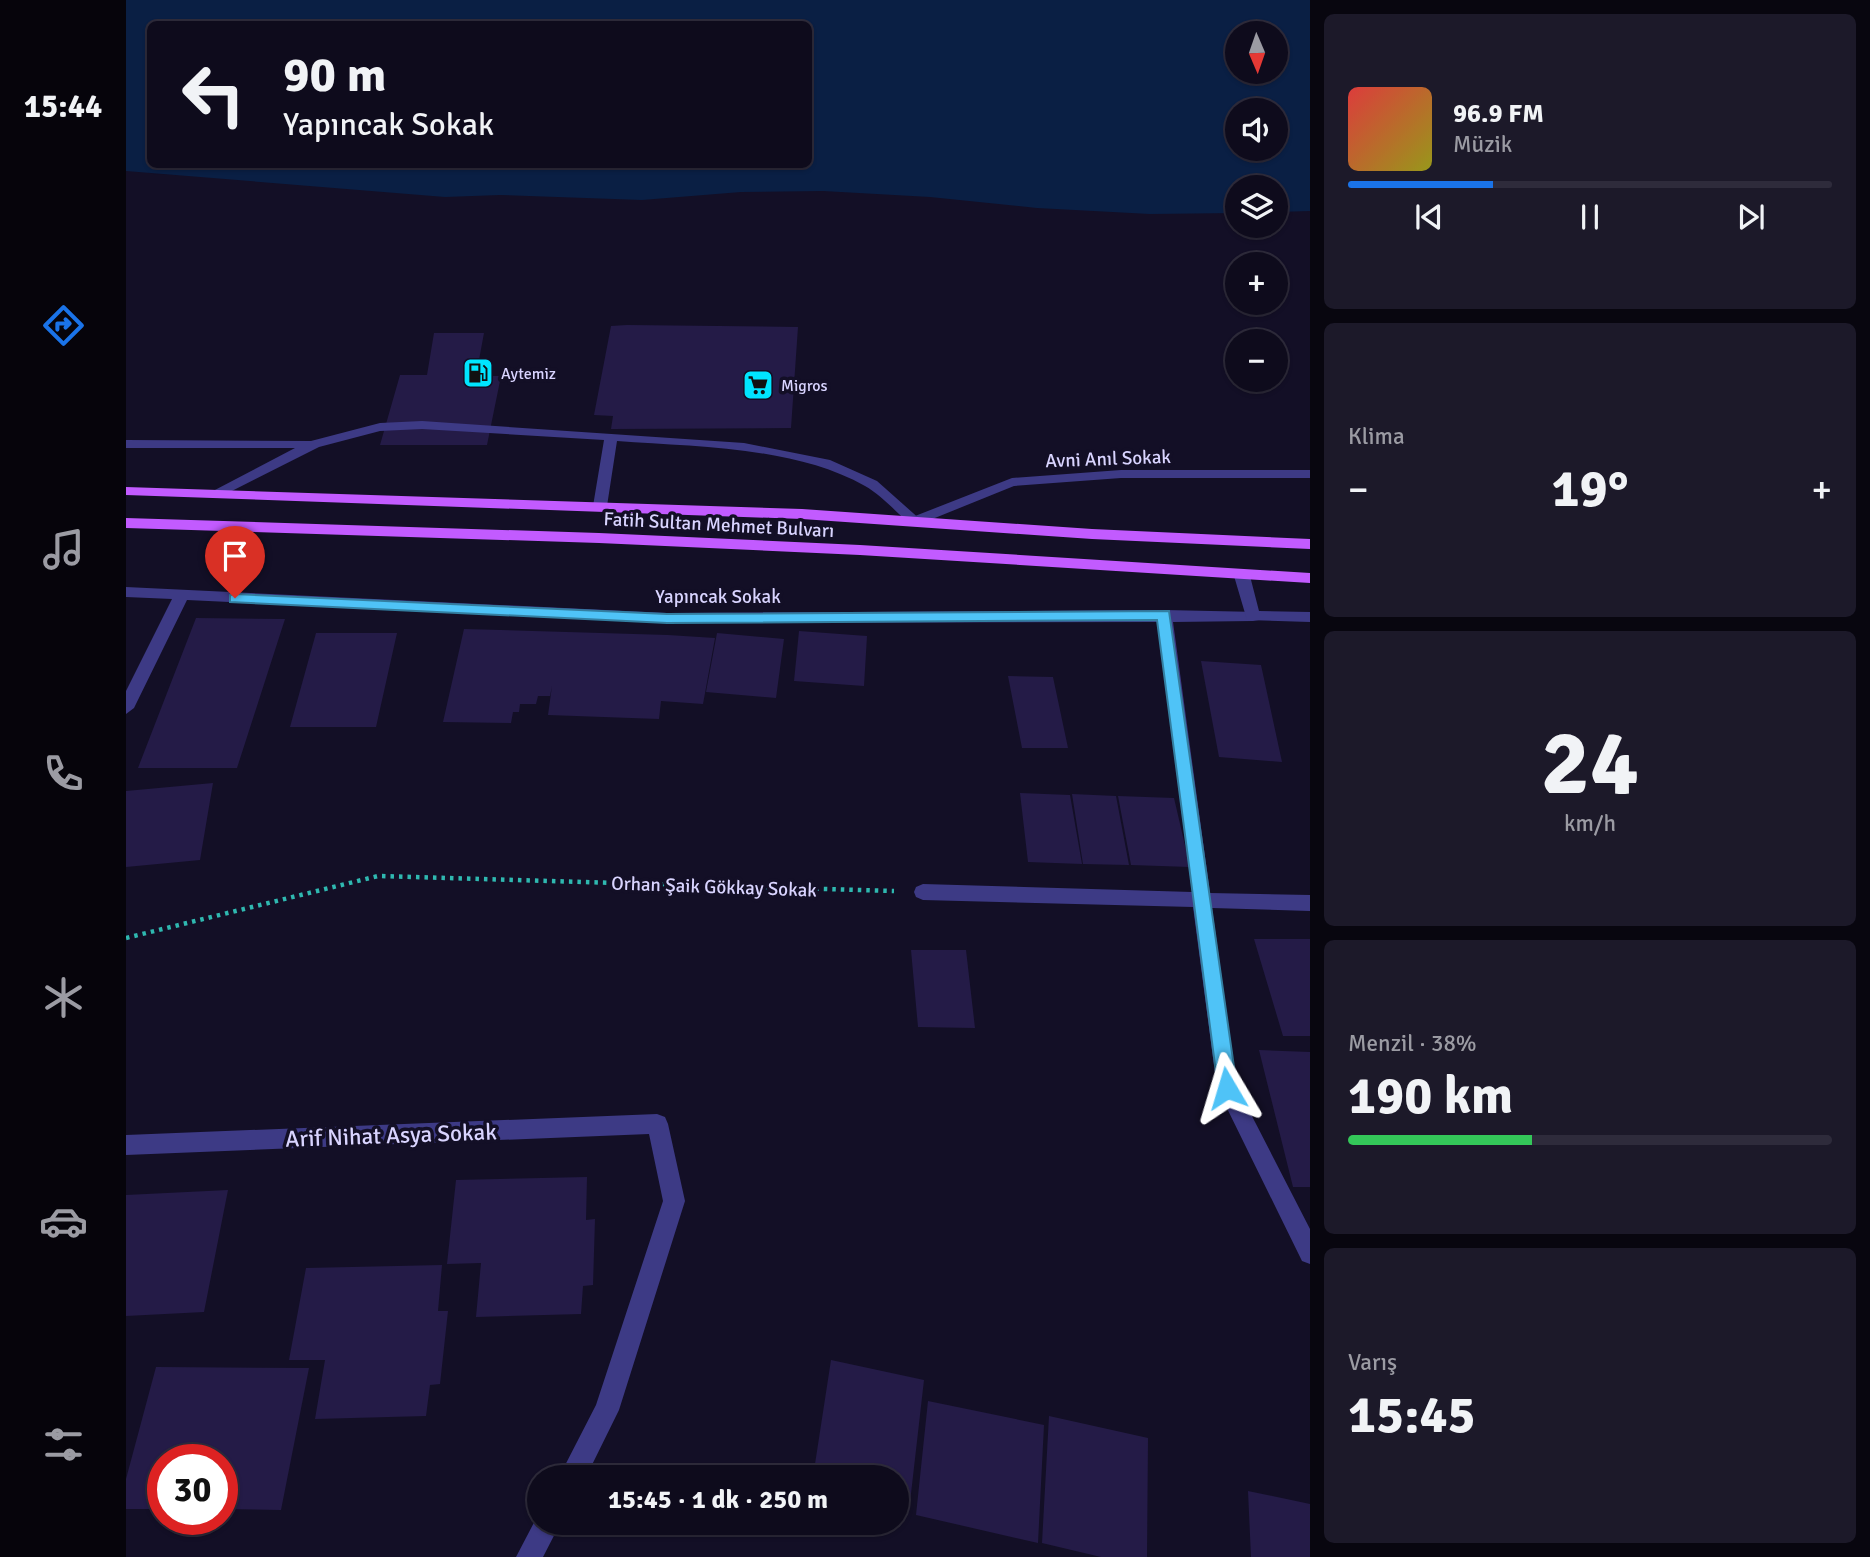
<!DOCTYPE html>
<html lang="tr">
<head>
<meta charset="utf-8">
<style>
  :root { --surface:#0e0b1c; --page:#1c1929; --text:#f1f3f6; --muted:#9b9ba3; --line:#2e2b3b; --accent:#1a73e8 }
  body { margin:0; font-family:Signika,sans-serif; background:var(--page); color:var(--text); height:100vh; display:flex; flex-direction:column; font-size:26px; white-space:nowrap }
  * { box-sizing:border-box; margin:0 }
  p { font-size:23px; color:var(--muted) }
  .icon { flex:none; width:38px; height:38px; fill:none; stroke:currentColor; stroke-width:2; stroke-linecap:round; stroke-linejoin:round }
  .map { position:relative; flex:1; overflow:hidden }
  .panel { display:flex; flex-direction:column; gap:14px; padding:14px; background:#08060f; width:560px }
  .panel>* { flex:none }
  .top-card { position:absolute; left:21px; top:21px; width:665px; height:147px; border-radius:10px; box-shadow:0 2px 5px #0004,0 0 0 2px var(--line); background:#0e0b1c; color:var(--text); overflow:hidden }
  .needle { width:46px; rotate:178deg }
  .controls { position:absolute; left:1099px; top:21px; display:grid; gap:14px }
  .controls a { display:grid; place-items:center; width:63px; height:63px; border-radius:50%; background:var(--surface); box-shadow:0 2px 5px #0004,0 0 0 2px var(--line); font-size:35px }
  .speed { position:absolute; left:21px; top:1444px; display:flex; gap:14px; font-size:35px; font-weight:700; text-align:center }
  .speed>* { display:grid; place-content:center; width:91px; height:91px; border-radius:50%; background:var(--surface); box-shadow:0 2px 5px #0004,0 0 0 2px var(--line); line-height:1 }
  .speed .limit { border:10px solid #d22; background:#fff; color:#111 }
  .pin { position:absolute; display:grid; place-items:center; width:60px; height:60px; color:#fff; margin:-72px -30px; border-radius:50% 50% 50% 0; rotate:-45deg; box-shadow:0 0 7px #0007 }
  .pin .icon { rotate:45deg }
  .me { position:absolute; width:77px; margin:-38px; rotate:353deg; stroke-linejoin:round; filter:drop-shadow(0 0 5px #0008) }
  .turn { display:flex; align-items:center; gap:24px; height:147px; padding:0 21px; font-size:32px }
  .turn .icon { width:91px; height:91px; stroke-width:2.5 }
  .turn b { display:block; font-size:49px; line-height:60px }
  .big { font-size:52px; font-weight:700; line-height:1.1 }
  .panel .card { flex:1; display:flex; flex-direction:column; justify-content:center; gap:10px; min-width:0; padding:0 24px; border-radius:10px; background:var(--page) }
  .panel .dial { align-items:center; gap:0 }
  .dial b { font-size:91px; line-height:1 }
  .song { display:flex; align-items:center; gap:21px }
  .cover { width:84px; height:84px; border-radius:10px; background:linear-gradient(135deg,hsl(0 70% 55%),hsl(60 70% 35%)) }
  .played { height:7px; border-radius:4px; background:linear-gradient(90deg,var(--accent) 30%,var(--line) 30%) }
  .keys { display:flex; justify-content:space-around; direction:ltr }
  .heat { display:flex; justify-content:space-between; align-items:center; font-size:38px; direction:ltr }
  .charge { height:10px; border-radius:5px; background:linear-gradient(90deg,#34c759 38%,var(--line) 0) }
  .trip { position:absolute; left:401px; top:1465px; width:382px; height:70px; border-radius:35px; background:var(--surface); box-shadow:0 2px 5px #0004,0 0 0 2px var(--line); font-weight:700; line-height:70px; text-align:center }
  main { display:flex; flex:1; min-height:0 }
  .dock { display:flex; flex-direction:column; width:126px; justify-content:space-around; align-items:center; background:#06040b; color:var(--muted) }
  .dock .icon { width:49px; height:49px }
  .dock .on { color:var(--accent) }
  .dock b { font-size:32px; color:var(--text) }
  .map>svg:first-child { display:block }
  .water { fill:#0a1f44; fill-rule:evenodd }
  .building { fill:#241b47 }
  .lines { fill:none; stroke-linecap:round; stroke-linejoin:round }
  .path { stroke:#2fb8b0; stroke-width:4.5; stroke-dasharray:3.5 5; stroke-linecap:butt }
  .service { fill:#3d3a85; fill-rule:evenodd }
  .minor { fill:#3d3a85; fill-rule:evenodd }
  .tertiary { fill:#3d3a85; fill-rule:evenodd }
  .primary { fill:#c25bff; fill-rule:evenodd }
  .route { fill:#4fc3f7; stroke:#337fa1; stroke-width:2 }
  .labels { text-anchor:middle; stroke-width:7; stroke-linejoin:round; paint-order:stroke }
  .far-poi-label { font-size:16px; fill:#d9d4ff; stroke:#130f26; text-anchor:start }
  .street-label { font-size:19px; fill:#d9d4ff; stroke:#130f26 }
  .near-street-label { font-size:23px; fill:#d9d4ff; stroke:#130f26 }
</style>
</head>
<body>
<main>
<nav class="dock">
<b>15:44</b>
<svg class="icon on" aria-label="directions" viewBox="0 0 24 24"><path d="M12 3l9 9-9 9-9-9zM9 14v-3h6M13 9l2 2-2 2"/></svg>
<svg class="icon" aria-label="music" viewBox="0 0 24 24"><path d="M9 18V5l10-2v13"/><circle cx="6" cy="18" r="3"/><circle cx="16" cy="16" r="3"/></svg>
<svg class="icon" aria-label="phone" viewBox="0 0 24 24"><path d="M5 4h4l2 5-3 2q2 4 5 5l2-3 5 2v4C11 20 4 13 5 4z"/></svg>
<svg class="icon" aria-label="climate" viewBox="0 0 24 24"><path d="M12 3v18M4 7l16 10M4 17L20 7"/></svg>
<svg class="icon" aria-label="car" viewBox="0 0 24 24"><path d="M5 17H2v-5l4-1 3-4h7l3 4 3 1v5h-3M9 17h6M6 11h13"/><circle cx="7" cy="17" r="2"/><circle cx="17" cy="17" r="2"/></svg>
<svg class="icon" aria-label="filters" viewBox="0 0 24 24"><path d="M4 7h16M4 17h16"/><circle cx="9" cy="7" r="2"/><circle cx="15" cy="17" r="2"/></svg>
</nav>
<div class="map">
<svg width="1184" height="1557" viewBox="0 0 1184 1557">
  <rect width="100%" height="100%" fill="#130f26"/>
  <!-- water -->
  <path class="water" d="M0,0H1184V211L1150,212V187H1111V213L1024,214L911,208L804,197L697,191L615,192L516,200L374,195L319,197L0,171ZM24,24H682V164H24ZM1111,33H1150V72H1111ZM1111,110H1150V149H1111Z"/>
  <!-- building -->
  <path class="building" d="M501,325L672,327L665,428L485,429L487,416L468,415L485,326Z
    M308,333H358L350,376H375L361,445H254L274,375H301Z
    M70,618L159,619L111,768H12Z
    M338,629L542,635L589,638L577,704L535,701L533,719L422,715L426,686L424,696H412L410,704H394L393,712H387L385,723L317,722Z
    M673,631L741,636L738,686L668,681Z
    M190,633H271L250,727H164Z
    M591,633L658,639L650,698L580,692Z
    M1075,661L1135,665L1156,762L1093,757Z
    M882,676L927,677L942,748H896Z
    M87,783L74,860L0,867V791Z
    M894,793L944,795L956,864L902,862Z
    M946,794L990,796L1003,865L957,864Z
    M992,796L1048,798L1064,867L1005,865Z
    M1128,939H1184V1036H1157Z
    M785,950H840L849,1028L792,1027Z
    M1133,1050L1184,1052V1187H1167Z
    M461,1177L460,1220L469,1219L467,1285L457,1286L455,1314L350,1317L355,1263L321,1264L330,1180Z
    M102,1190L78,1312L0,1316V1195Z
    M316,1265L312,1311H322L314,1384L304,1385L300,1416L189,1419L199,1360H163L180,1268Z
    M705,1360L798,1380L783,1511L770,1508V1477H687Z
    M30,1367L183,1368L155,1510L96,1509V1460H37V1509H0V1479Z
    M802,1401L918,1425L912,1543L790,1515Z
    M923,1416L1022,1438L1021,1557H975L916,1543Z
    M1122,1491L1184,1504V1557H1125Z"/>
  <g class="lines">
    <!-- path -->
    <path class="path" d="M0,938L252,876L768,891"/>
    <!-- service -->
    <path class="service" d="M296,421L618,443L704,460L751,481L796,521L794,524H784C770,512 755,495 739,486C668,446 570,447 491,441L481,506L474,511L467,506L478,440L296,429L254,431L193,447L92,498L85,494L87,491L169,448H0V440L185,441L254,423Z"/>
    <!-- minor -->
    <path class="minor" d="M995,470H1184V478H995L888,486L794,524H784L782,521L784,518L886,478Z
      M0,587L541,613L1038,610L1133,612L1135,616L1133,620L1127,621L1047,622L1084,893L1184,895V911L1086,908L1111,1087L1184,1229V1264L1176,1261L1091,1088L1067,907L797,900L790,897L788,892L790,887L797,884L1066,892L1031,622L541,623L61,600L8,708L0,714V691L46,599L0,597Z
      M531,1114L539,1117L542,1124L559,1201L493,1410L460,1477H433L470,1405L537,1201L523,1134L0,1155V1135Z
      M413,1513V1522H435L417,1557H390Z"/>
    <!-- tertiary -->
    <path class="tertiary" d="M1116,571L1124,576L1133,611L1184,612V622L1121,620L1108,576Z"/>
    <!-- primary -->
    <path class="primary" d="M0,487L676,509L966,529L1184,539V549L966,539L676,519L0,495Z
      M0,518L473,533L734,545L1184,573V583L734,555L473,543L0,528Z"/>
  </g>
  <!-- route -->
  <path class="route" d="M109,594L541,614L1043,611L1111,1088L1108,1094L1101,1097L1094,1094L1092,1088L1031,620L541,623L104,602V595Z"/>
  <!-- icons -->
  <defs>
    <g id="fuel-square" transform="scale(1.575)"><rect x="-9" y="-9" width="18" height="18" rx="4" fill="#00e5ff" stroke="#130f26"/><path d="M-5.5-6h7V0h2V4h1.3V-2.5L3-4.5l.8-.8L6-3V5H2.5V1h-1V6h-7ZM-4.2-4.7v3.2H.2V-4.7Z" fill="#111"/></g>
    <g id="supermarket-square" transform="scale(1.575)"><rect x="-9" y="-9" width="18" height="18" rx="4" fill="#00e5ff" stroke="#130f26"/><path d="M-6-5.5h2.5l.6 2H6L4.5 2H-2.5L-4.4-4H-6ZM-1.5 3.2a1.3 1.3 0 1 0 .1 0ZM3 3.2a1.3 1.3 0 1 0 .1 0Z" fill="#111"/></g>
  </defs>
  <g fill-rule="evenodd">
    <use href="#fuel-square" x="352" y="373"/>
    <use href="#supermarket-square" x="632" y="385"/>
  </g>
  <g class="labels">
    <!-- far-poi labels -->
    <g class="far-poi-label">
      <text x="375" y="379">Aytemiz</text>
      <text x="655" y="391">Migros</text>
    </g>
    <!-- street labels -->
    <g class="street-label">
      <text transform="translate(982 458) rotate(-2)" y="7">Avni Anıl Sokak</text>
      <text transform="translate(593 524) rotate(3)" y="7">Fatih Sultan Mehmet Bulvarı</text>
      <text x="592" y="603">Yapıncak Sokak</text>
      <text transform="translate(588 886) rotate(2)" y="7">Orhan Şaik Gökkay Sokak</text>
    </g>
    <!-- near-street labels -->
    <g class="near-street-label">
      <text transform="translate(265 1135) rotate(-2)" y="8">Arif Nihat Asya Sokak</text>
    </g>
  </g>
</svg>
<div class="controls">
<a><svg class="needle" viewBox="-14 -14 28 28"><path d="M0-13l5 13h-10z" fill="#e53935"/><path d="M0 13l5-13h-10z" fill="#9b9ba3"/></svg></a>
<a><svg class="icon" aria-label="sound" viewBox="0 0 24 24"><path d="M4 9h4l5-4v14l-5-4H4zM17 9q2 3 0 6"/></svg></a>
<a><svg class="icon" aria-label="layers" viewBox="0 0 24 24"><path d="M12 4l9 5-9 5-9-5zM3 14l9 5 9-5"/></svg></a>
<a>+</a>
<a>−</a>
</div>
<div class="speed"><div class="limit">30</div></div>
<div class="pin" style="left:109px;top:598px;background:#d93025"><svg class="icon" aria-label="arrive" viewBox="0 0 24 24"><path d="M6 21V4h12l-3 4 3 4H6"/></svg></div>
<svg class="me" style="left:1101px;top:1088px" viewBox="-20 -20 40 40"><path d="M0-17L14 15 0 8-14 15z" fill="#4fc3f7" stroke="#fff" stroke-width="4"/></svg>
<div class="trip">15:45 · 1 dk · 250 m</div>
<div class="top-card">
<div class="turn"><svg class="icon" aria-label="left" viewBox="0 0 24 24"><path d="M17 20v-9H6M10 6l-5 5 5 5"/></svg><div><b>90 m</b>Yapıncak Sokak</div></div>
</div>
</div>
<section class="panel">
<div class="card">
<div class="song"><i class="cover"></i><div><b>96.9 FM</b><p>Müzik</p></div></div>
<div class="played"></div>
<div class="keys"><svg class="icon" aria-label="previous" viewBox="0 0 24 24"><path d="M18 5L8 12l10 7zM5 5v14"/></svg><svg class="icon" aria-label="pause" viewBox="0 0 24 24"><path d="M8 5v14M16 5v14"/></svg><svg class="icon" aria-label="next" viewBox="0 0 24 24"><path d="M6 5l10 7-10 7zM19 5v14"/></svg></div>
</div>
<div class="card"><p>Klima</p>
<div class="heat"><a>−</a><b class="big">19°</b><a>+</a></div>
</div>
<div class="card dial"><b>24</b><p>km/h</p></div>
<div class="card"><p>Menzil · 38%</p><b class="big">190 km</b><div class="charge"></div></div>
<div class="card"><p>Varış</p><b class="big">15:45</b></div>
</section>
</main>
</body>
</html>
